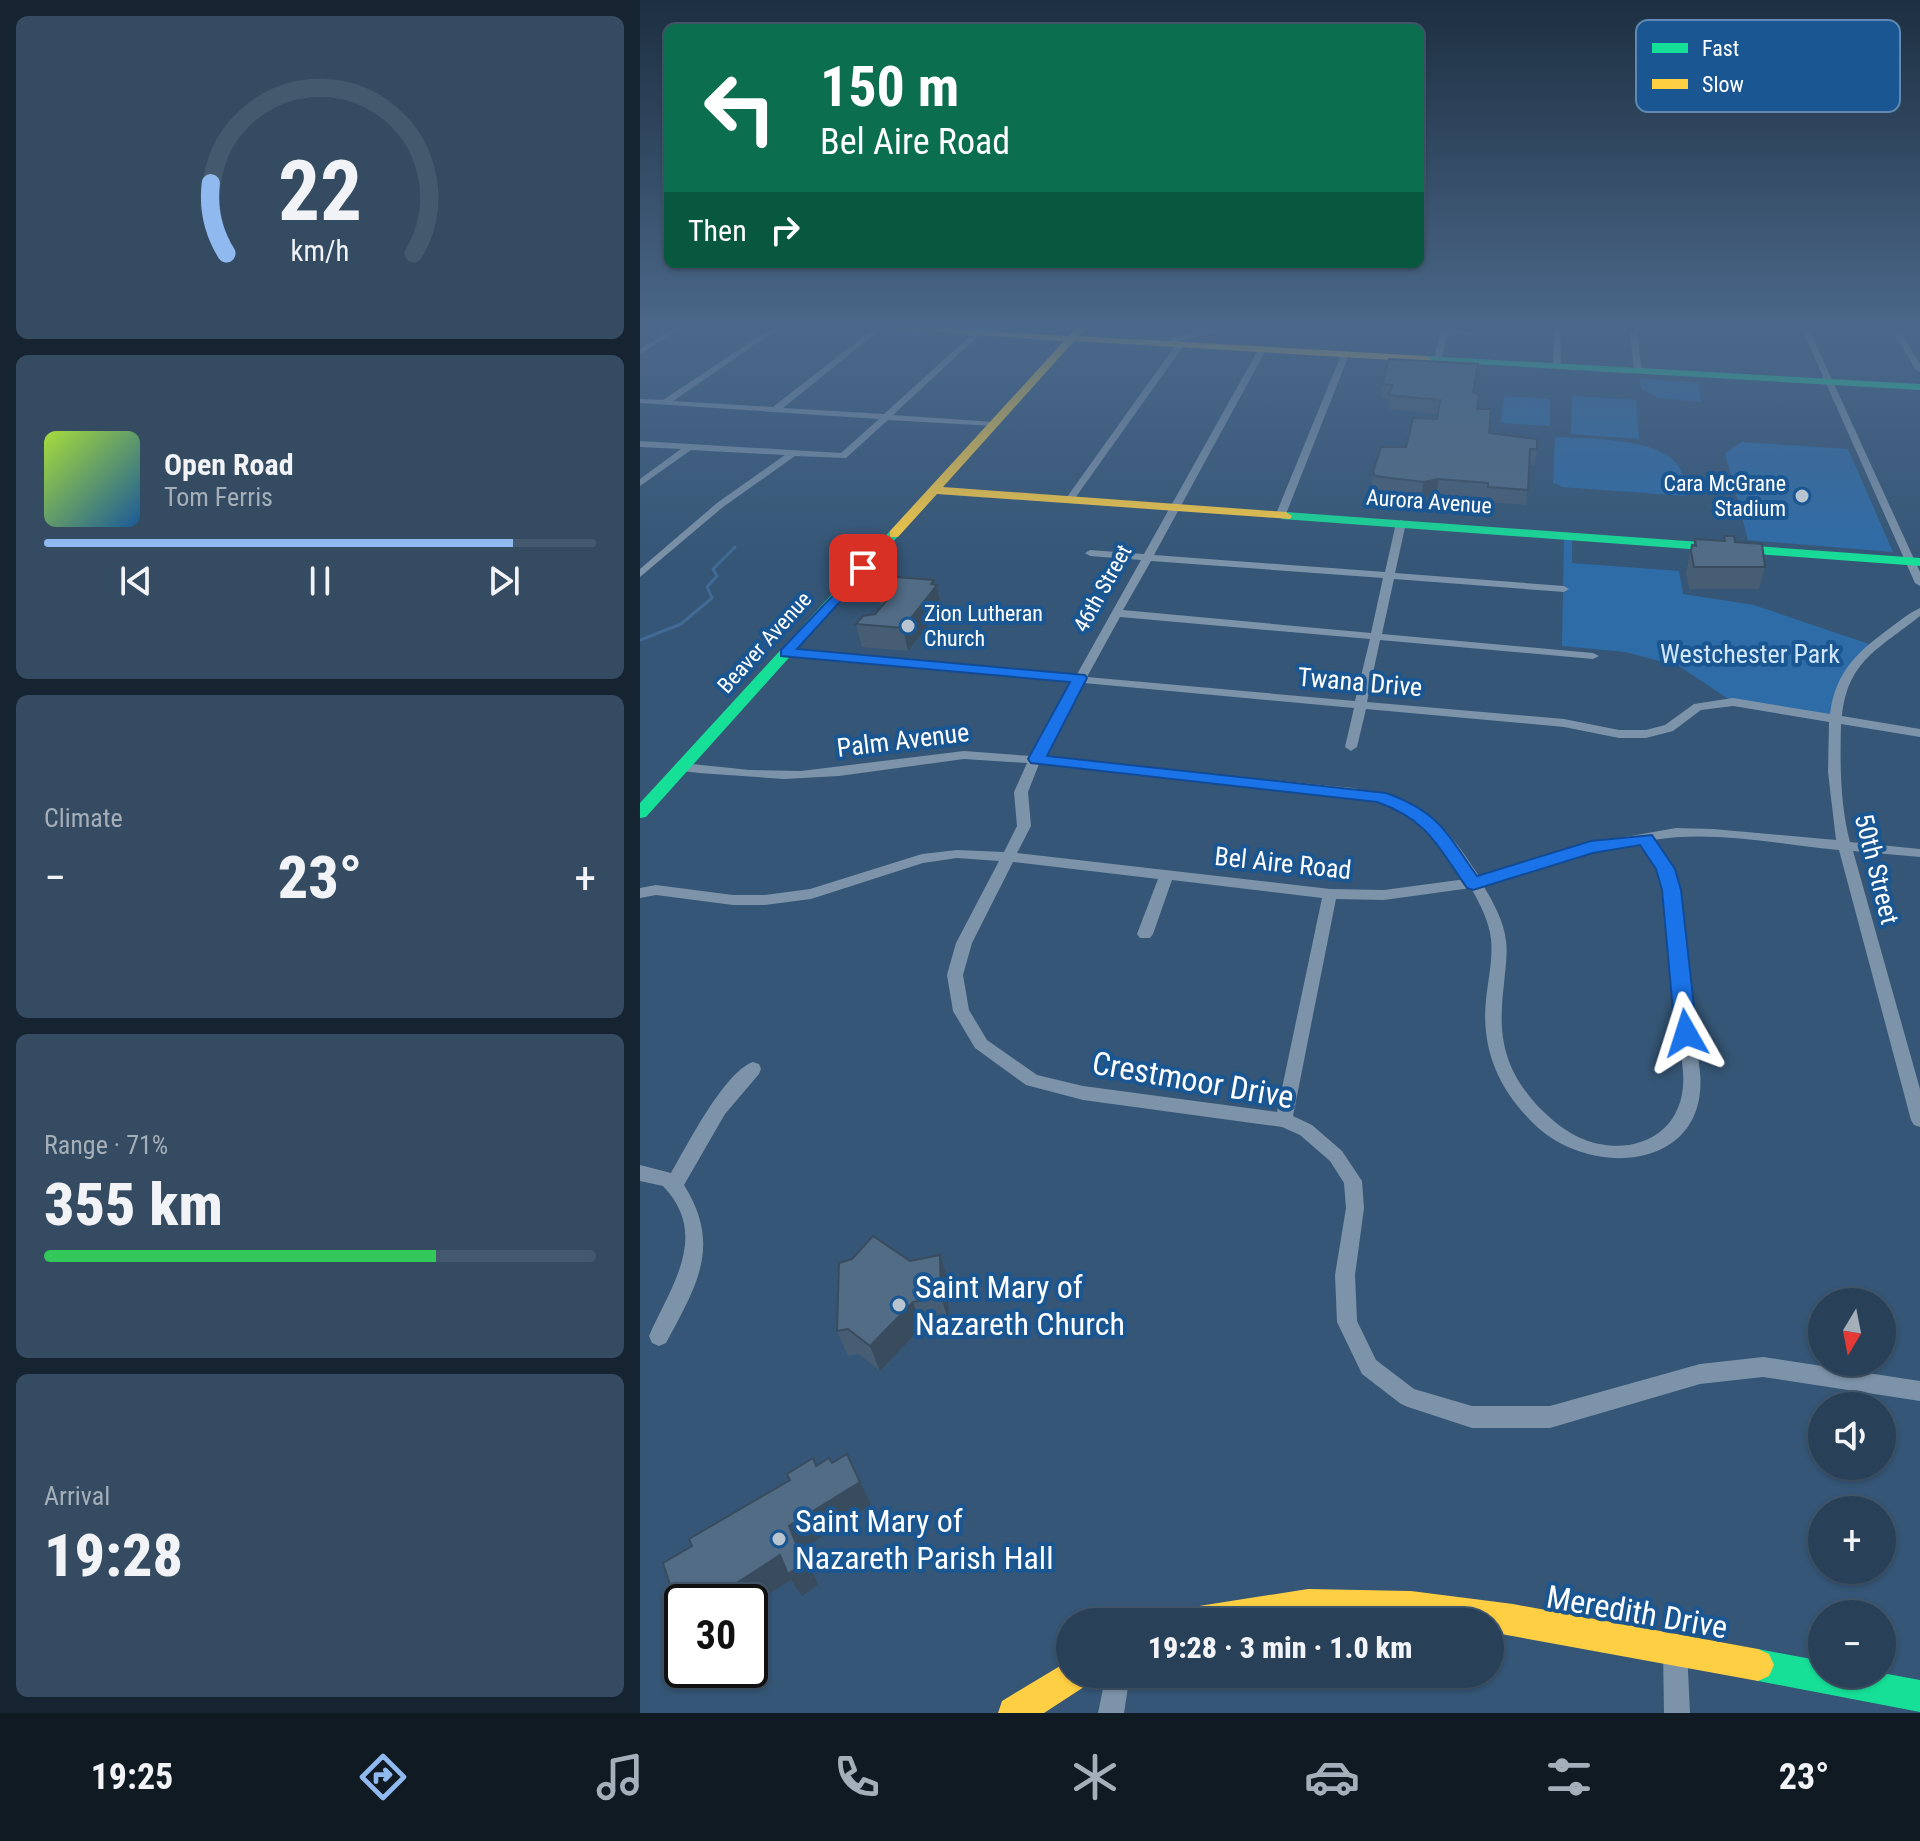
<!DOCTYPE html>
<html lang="en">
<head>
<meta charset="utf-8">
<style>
  :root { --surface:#284058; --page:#344b61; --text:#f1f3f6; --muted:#a5afba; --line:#44596e; --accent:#90b9f0 }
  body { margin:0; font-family:"Roboto Condensed",sans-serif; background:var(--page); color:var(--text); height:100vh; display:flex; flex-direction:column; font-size:30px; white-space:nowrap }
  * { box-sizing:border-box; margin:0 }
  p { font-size:26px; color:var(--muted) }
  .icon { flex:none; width:44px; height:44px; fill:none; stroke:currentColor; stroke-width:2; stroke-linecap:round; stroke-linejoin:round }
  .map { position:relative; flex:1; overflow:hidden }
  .drawer { display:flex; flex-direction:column; gap:16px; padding:16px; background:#162330; width:640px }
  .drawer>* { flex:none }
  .top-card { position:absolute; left:24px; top:24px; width:760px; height:244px; border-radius:12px; box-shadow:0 2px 6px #0004,0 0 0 2px var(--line); background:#0b6e4f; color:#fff; overflow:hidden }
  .needle { width:52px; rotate:190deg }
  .controls { position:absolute; left:1168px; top:1288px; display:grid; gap:16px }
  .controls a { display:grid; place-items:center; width:88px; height:88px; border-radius:50%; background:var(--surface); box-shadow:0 2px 6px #0004,0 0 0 2px var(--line); font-size:40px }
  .speed { position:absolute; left:24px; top:1584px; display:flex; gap:16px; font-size:40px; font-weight:700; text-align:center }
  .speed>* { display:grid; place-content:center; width:104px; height:104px; border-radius:50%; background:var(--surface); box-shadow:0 2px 6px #0004,0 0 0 2px var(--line); line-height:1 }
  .speed .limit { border:4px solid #111; border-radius:12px; background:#fff; color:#111 }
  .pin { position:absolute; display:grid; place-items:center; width:68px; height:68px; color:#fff; margin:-34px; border-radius:16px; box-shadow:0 4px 12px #0006 }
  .me { position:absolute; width:88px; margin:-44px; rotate:354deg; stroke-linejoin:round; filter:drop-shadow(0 0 6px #0008) }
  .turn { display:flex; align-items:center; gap:28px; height:168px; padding:0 24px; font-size:36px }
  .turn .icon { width:104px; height:104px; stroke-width:2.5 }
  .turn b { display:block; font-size:56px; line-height:68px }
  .then { display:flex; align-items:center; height:76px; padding:0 24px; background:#0003; gap:16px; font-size:30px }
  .big { font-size:60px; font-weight:800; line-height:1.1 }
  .drawer .card { flex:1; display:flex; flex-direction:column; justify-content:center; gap:12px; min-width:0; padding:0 28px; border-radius:12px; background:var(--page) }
  .drawer .dial { align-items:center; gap:0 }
  .dial svg { height:208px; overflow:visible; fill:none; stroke:var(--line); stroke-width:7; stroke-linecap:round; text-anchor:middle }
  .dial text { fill:var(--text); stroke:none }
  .song { display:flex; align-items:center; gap:24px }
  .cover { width:96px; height:96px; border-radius:12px; background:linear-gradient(135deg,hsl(80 70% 55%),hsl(210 70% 35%)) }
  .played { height:8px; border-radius:4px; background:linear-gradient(90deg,var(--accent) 85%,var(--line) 85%) }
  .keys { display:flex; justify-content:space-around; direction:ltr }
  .heat { display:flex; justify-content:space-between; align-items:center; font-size:44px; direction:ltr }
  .charge { height:12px; border-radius:6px; background:linear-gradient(90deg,#34c759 71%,var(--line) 0) }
  .trip { position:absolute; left:416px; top:1608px; width:448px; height:80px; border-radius:40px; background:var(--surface); box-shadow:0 2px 6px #0004,0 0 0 2px var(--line); font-weight:800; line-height:80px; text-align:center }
  .tabs { display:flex; height:128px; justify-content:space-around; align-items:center; background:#101a23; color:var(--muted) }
  .tabs .icon { width:56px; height:56px }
  .tabs .on { color:var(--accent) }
  .tabs b { font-size:36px; color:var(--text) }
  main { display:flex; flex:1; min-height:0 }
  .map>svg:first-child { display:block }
  .green { fill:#2e6ca8 }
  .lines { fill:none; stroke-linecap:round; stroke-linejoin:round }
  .stream { stroke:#416b95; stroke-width:3 }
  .street { fill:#7d93a9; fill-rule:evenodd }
  .fast { fill:#16e098; fill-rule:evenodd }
  .slow { fill:#ffcf43; fill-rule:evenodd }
  .wall { fill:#475d73 }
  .shaded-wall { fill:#394c5e }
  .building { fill:#526c86; stroke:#394c5e; stroke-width:2 }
  .route { fill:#1a73e8; stroke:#114b97; stroke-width:2 }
  .poi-dot { fill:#b8c4cf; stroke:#1a5691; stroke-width:3 }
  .labels { text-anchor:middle; stroke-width:8; stroke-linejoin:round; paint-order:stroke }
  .far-poi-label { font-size:22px; fill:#fff; stroke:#1a5691; text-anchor:end }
  .far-street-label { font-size:22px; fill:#fff; stroke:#1a5691 }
  .park-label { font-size:26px; fill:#d0e6fb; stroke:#1a5691 }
  .street-label { font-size:26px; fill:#fff; stroke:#1a5691 }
  .near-street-label { font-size:32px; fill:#fff; stroke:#1a5691 }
  .near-poi-label { font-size:32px; fill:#fff; stroke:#1a5691; text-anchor:start }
  .key { fill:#1a5691; stroke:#5f89b2; stroke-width:2 }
  .key-label { font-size:22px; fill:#fff }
</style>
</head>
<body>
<main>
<section class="drawer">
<div class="card dial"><svg viewBox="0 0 100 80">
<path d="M14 69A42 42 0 1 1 86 69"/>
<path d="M14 69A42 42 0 0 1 8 42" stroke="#90b9f0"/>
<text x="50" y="56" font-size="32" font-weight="700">22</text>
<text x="50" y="72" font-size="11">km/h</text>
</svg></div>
<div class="card">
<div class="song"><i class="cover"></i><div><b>Open Road</b><p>Tom Ferris</p></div></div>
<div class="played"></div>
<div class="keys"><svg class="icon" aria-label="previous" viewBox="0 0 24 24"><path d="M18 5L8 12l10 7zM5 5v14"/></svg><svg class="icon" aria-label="pause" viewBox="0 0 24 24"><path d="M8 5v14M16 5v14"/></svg><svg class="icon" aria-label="next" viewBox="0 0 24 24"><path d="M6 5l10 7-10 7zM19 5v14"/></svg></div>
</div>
<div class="card"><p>Climate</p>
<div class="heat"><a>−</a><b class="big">23°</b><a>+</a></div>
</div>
<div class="card"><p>Range · 71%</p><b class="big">355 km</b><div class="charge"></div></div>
<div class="card"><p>Arrival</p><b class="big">19:28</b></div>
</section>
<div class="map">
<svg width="1280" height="1713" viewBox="0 0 1280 1713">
  <rect width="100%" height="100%" fill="#355676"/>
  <!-- green -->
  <path class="green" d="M1000,378L1058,383L1062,402L1017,398L1001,388Z
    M864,396L910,399V426L861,423Z
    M932,396L996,400L999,439L931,434Z
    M915,437C947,439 1017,437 1038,465C1044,473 1044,487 1045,496L923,487L913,483Z
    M1102,442L1208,449L1253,552L1108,540L1085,453Z
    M924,538H932V563L1039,571L1043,594L1114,605L1235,646L1211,669L1197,716L1093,702L1039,666L985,652L922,646Z"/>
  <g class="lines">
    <!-- stream -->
    <path class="stream" d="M0,640L41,624L72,598L67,587L77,576L73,569L95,547"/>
    <!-- street -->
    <path class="street" d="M38,325H47L0,354V349Z
      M136,325H144L33,401L133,407L238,325H246L143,408L244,414L342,325H350L253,415L354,422L358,424L354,426L248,420L206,458L155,456L83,507L0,577V569L77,503L145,455L51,450L0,486V479L41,449L0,447V441L201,453L239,419L0,403V399L23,400Z
      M589,325H604L538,341L529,347L525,345L533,337Z
      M802,325H808V330L845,332L849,334L845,336L807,334L802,360L798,362L794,360Z
      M914,325H920L921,367L917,369L913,367Z
      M989,325H996L1002,371L998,373L994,371Z
      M1160,325H1167L1280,572V586L1275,583Z
      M1249,325H1256L1280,364V372L1276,370Z
      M537,343L544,345L433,501H427V497Z
      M622,348L626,350L514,555L745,572L756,523L761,520L766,523L755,573L924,586L929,589L924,592L754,579L742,634L953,653L959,656L953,659L740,640L727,702L924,719L979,730H1006L1025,725L1054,704L1093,698L1190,714C1196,669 1219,651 1254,625C1262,619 1271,612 1280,608V616C1239,649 1208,660 1202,716L1280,729V737L1201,724C1200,762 1200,805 1210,842L1280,849V857L1213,851L1280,1089V1127L1274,1125L1271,1120L1199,850C1138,844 1073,830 1013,840L1033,869L1038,890L1060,1072C1069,1173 947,1179 892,1122C858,1088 841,1048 846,1000C848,980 853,959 851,939C849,921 840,904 831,888L744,900L696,899L653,1116L672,1125L702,1151L722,1181L724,1208L715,1275L717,1321L736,1360L774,1389L832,1406H910L1060,1364L1123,1357L1280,1381V1401L1123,1377L1060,1384L910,1428H832L768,1407L761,1404L722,1374L697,1322L695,1275L706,1208L704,1183L690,1161L660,1135L642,1127L443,1100L386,1085L335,1048L313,1011L307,975L316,943L359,861L317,858L283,863L171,899L125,905H93L16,895L0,898V888L16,885L93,895H125L170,889L282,854L317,850L364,852L377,826L374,792L387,763L324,759L199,776L144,779L59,773L42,771L36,767L42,763L110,770L161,771L324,751L391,756L433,682L146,656L140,653L146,650L436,676L501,560L450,556L445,553L450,550L504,554L618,350ZM511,561L743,578L731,633L483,610ZM480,617L730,639L715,701L447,677ZM444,683L714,708L705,747L711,751L717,747L726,709L924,727L979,738H1006L1033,731L1061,710L1093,706L1189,722L1188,772L1196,840L1073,829L1036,828L951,843L839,876C801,817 782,801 713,788L403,757ZM399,764L713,796C774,808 794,826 826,879L744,890L690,889L377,853L391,826L388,792ZM1001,843L1019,869L1024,890L1043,1072C1048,1135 991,1161 938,1137C922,1129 908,1117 895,1103C862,1065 858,1033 864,984C865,970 868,955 866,941C864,921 853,902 843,885L953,851ZM373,862L518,879L497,934L500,938H510L513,934L532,880L682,898L637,1112L443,1086L397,1075L347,1040L329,1010L323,975L332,943Z
      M705,353L709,355L646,514L638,516L636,514L701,355Z
      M113,1062L119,1064L121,1069L119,1074L85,1114L44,1185C82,1246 57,1285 26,1343L19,1346L12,1343L9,1336C30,1287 71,1236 23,1186L0,1181V1165L31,1173C47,1146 84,1072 113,1062Z
      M1035,1638L1044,1641L1047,1650L1050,1713H1024L1023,1650L1026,1641Z
      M466,1674H490L484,1713H458Z"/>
    <!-- fast -->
    <path class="fast" d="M786,356L1280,384V390L783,361L781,359Z
      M646,512L1280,558V566L642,519L640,516Z
      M250,531L260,534L6,817L0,818V803Z
      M1118,1649L1182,1661V1674L1242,1673L1280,1680V1712L1118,1681L1107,1676L1102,1665L1107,1654Z"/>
    <!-- slow -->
    <path class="slow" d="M191,325H250L429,336L439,325H448L439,336L786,356L791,359L786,362L434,341L303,487L646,512L652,516L650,519L297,494L258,537H250V531L424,341Z
      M668,1589L771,1591L873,1604L1118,1649L1129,1654L1134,1665L1129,1676L1118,1681L850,1632V1622L668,1619L652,1622H543L548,1611L559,1606Z
      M430,1660V1674H452L447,1685L404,1713H358L362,1701Z"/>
  </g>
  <!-- wall -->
  <path class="wall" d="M838,364L834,393L837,409L849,433L897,449L895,465L889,464L886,505L846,502V498L797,495L782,498L734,492L732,487L733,472L766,447L797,419V414L748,409L749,399L741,398L742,384Z
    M1084,536L1095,542L1125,567L1119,589H1049L1046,573L1052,545H1053L1055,539L1083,540Z
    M294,580L295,585H297L301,608L268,651L222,647L216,624L235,614L241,607L239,597Z
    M300,1255L308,1281L309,1323L282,1327L240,1371L219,1354L208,1356L197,1331L270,1261Z"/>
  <!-- shaded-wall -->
  <path class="shaded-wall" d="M798,479L797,495L782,498L783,482Z
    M294,580L295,587L297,585L301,608L268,651L263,628Z
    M300,1255L308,1281L309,1323L301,1297Z
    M273,1302L282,1327L240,1371L230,1346Z
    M207,1454L231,1505L163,1549L178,1585L162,1596L151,1580L110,1606V1602H50L149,1526Z"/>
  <!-- building -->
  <path class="building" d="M749,359L838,364L833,393L839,394L837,409H851L849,433L897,439V449H890L888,490L848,487V483L798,479L783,482L735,476L733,472L741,447H766L773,418L797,419L800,400L749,395L752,385L742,384Z
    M1084,536H1094L1095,542L1122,544L1125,567H1054L1051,551L1052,545L1056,546L1055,539L1085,541Z
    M256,577L294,580L291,584L297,585L263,628L216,624L223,616L235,614L249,598L239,597Z
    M233,1236L270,1261L300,1255L301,1297L273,1302L230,1346L208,1329L197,1331L199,1263L212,1259Z
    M207,1454L220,1482L149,1526L164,1563L148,1574L140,1555L72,1599L69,1590L50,1602H42V1607L38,1610L23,1563L52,1546L49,1539L150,1480L147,1474L173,1458L176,1466L189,1458L192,1463Z"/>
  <!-- sky -->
  <linearGradient id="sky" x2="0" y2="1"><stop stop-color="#1d2f41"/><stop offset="0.58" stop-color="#4b688a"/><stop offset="1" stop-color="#4b688a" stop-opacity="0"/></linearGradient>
  <rect width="1280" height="565" fill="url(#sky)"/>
  <!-- route -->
  <path class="route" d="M223,564L228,565V571L157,649L445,675L447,678L407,756L746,793C799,812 806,832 837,876L951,841L1012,835L1035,869L1041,890L1057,1033L1054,1039L1046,1041L1035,1033L1022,890L1016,869L1000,845L953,853L833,890L827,888C797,845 788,820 737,802L391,763L388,759L430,682L141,656V650Z"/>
  <!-- markers -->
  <g class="poi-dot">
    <circle cx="1162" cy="496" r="8"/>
    <circle cx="268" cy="626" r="8"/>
    <circle cx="259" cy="1305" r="8"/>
    <circle cx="139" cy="1539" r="8"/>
  </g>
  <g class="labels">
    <!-- far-poi labels -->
    <g class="far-poi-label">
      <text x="1146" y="491">Cara McGrane<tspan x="1146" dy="25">Stadium</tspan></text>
      <text x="284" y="621" text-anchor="start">Zion Lutheran<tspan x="284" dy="25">Church</tspan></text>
    </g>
    <!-- far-street labels -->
    <g class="far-street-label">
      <text transform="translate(789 501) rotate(4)" y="8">Aurora Avenue</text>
      <text transform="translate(462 588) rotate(-61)" y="8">46th Street</text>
      <text transform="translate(124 642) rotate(-48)" y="8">Beaver Avenue</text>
    </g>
    <!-- park labels -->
    <g class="park-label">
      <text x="1110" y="663">Westchester Park</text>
    </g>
    <!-- street labels -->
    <g class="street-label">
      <text transform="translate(720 682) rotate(5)" y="9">Twana Drive</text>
      <text transform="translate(263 740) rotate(-7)" y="9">Palm Avenue</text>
      <text transform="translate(643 863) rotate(6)" y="9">Bel Aire Road</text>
      <text transform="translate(1237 869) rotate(76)" y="9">50th Street</text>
    </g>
    <!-- near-street labels -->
    <g class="near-street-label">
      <text transform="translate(553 1080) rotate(10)" y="11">Crestmoor Drive</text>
      <text transform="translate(997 1612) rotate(10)" y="11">Meredith Drive</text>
    </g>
    <!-- near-poi labels -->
    <g class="near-poi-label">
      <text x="275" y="1298">Saint Mary of<tspan x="275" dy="37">Nazareth Church</tspan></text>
      <text x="155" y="1532">Saint Mary of<tspan x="155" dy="37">Nazareth Parish Hall</tspan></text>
    </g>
  </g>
  <!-- legend -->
  <rect x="996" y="20" width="264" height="92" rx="12" class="key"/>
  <rect x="1012" y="43" width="36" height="10" fill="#16e098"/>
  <rect x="1012" y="79" width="36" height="10" fill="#ffcf43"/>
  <g class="key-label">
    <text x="1062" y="56">Fast</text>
    <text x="1062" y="92">Slow</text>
  </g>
</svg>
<div class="controls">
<a><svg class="needle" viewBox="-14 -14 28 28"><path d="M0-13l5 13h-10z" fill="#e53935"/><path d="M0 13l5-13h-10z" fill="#a5afba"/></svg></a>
<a><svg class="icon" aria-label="sound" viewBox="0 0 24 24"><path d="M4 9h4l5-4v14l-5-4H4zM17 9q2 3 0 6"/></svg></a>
<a>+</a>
<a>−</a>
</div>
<div class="speed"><div class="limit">30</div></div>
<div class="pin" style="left:223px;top:568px;background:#d93025"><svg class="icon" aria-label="arrive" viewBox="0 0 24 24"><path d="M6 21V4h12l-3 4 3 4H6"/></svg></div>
<svg class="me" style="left:1046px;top:1033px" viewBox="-20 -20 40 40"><path d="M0-17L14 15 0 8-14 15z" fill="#1a73e8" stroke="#fff" stroke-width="4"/></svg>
<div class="trip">19:28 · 3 min · 1.0 km</div>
<div class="top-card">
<div class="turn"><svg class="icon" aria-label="left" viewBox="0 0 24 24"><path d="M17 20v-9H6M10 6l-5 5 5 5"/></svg><div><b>150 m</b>Bel Aire Road</div></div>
<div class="then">Then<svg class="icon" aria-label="right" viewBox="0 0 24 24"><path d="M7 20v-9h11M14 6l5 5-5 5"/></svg></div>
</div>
</div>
</main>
<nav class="tabs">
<b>19:25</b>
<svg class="icon on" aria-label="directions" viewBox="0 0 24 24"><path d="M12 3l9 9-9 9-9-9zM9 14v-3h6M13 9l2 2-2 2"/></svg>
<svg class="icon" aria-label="music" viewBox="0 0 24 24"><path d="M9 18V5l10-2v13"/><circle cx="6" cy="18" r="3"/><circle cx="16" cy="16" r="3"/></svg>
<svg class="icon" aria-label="phone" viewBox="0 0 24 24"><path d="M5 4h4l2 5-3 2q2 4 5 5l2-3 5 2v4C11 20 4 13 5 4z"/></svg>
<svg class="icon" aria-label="climate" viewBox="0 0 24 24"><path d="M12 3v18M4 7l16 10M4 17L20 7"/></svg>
<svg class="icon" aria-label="car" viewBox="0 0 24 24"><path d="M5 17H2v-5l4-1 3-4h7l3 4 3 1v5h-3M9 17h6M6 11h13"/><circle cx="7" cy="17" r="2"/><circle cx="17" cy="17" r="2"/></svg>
<svg class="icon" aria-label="filters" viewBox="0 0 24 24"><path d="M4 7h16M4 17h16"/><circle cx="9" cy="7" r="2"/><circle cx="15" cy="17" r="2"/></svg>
<b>23°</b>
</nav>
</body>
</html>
